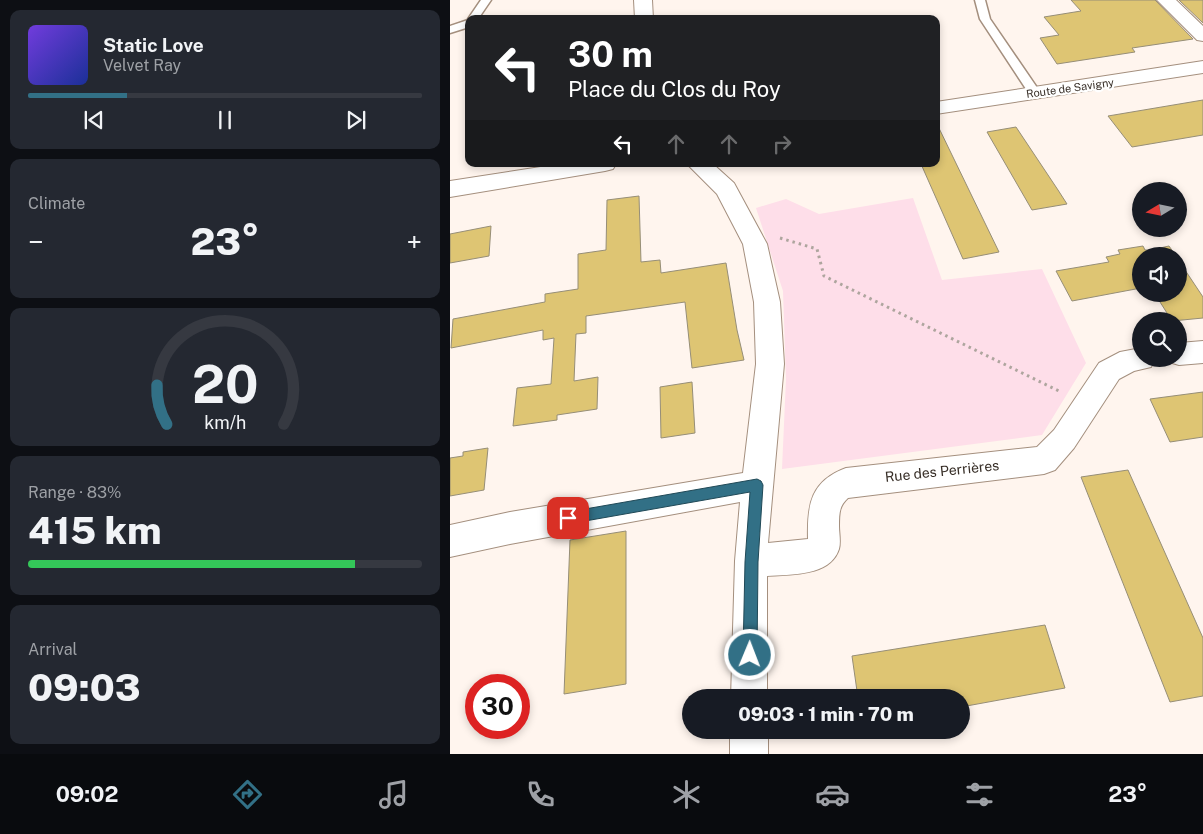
<!DOCTYPE html>
<html lang="en">
<head>
<meta charset="utf-8">
<style>
  :root { --surface:#171b24; --page:#242831; --text:#f1f3f6; --muted:#9ea1a6; --line:#363941; --accent:#327086 }
  body { margin:0; font-family:"Public Sans",sans-serif; background:var(--page); color:var(--text); height:100vh; display:flex; flex-direction:column; font-size:19px; white-space:nowrap }
  * { box-sizing:border-box; margin:0 }
  p { font-size:16px; color:var(--muted) }
  .icon { flex:none; width:28px; height:28px; fill:none; stroke:currentColor; stroke-width:2; stroke-linecap:round; stroke-linejoin:round }
  .map { position:relative; flex:1; overflow:hidden }
  .drawer { display:flex; flex-direction:column; gap:10px; padding:10px; background:#0d0f14; width:450px }
  .drawer>* { flex:none }
  .top-card { position:absolute; left:15px; top:15px; width:475px; height:152px; border-radius:10px; box-shadow:0 2px 8px #0003; background:#202124; color:#fff; overflow:hidden }
  .needle { width:32px; rotate:260deg }
  .fabs { position:absolute; left:682px; top:182px; display:grid; gap:10px }
  .fabs a { display:grid; place-items:center; width:55px; height:55px; border-radius:50%; background:var(--surface); box-shadow:0 2px 8px #0003; font-size:25px }
  .speed { position:absolute; left:15px; top:674px; display:flex; gap:10px; font-size:25px; font-weight:700; text-align:center }
  .speed>* { display:grid; place-content:center; width:65px; height:65px; border-radius:50%; background:var(--surface); box-shadow:0 2px 8px #0003; line-height:1 }
  .speed .limit { border:8px solid #d22; background:#fff; color:#111 }
  .pin { position:absolute; display:grid; place-items:center; width:42px; height:42px; color:#fff; margin:-21px; border-radius:10px; box-shadow:0 2px 8px #0006 }
  .me { position:absolute; width:55px; margin:-28px; rotate:1deg; stroke-linejoin:round; filter:drop-shadow(0 0 4px #0008) }
  .turn { display:flex; align-items:center; gap:18px; height:105px; padding:0 20px; font-size:22px }
  .turn .icon { width:65px; height:65px; stroke-width:2.5 }
  .turn b { display:block; font-size:35px; line-height:42px }
  .lanes { display:flex; align-items:center; height:48px; padding:0 20px; background:#0003; justify-content:center; gap:25px; direction:ltr }
  .lanes .off { opacity:.35 }
  .big { font-size:38px; font-weight:800; line-height:1.1 }
  .drawer .widget { flex:1; display:flex; flex-direction:column; justify-content:center; gap:8px; min-width:0; padding:0 18px; border-radius:10px; background:var(--page) }
  .drawer .dial { align-items:center; gap:0 }
  .dial svg { height:130px; overflow:visible; fill:none; stroke:var(--line); stroke-width:7; stroke-linecap:round; text-anchor:middle }
  .dial text { fill:var(--text); stroke:none }
  .song { display:flex; align-items:center; gap:15px }
  .cover { width:60px; height:60px; border-radius:8px; background:linear-gradient(135deg,hsl(260 70% 55%),hsl(230 70% 35%)) }
  .played { height:5px; border-radius:2px; background:linear-gradient(90deg,var(--accent) 25%,var(--line) 25%) }
  .keys { display:flex; justify-content:space-around; direction:ltr }
  .heat { display:flex; justify-content:space-between; align-items:center; font-size:28px; direction:ltr }
  .charge { height:8px; border-radius:4px; background:linear-gradient(90deg,#34c759 83%,var(--line) 0) }
  .trip { position:absolute; left:232px; top:689px; width:288px; height:50px; border-radius:25px; background:var(--surface); box-shadow:0 2px 8px #0003; font-weight:800; line-height:50px; text-align:center }
  .menu { display:flex; height:80px; justify-content:space-around; align-items:center; background:#090b0e; color:var(--muted) }
  .menu .icon { width:35px; height:35px }
  .menu .selected { color:var(--accent) }
  .menu b { font-size:22px; color:var(--text) }
  main { display:flex; flex:1; min-height:0 }
  .map>svg:first-child { display:block }
  .green { fill:#fedee9 }
  .building { fill:#dec573; stroke:#968e77 }
  .lines { fill:none; stroke-linecap:round; stroke-linejoin:round }
  .lane-casing { stroke:#a48f7e; stroke-width:3 }
  .street-casing { stroke:#a48f7e; stroke-width:2 }
  .secondary-casing { stroke:#a48f7e; stroke-width:2 }
  .path { stroke:#aea59e; stroke-width:3; stroke-dasharray:2.5 4; stroke-linecap:butt }
  .lane { fill:#fff; fill-rule:evenodd }
  .street { fill:#fff; fill-rule:evenodd }
  .secondary { fill:#fff; fill-rule:evenodd }
  .route { fill:#327086; stroke:#204957 }
  .labels { text-anchor:middle; stroke-width:4.5; stroke-linejoin:round; paint-order:stroke }
  .far-street-label { font-size:11px; fill:#372e27; stroke:#fff }
  .street-label { font-size:14px; fill:#372e27; stroke:#fff }
</style>
</head>
<body>
<main>
<section class="drawer">
<div class="widget">
<div class="song"><i class="cover"></i><div><b>Static Love</b><p>Velvet Ray</p></div></div>
<div class="played"></div>
<div class="keys"><svg class="icon" aria-label="previous" viewBox="0 0 24 24"><path d="M18 5L8 12l10 7zM5 5v14"/></svg><svg class="icon" aria-label="pause" viewBox="0 0 24 24"><path d="M8 5v14M16 5v14"/></svg><svg class="icon" aria-label="next" viewBox="0 0 24 24"><path d="M6 5l10 7-10 7zM19 5v14"/></svg></div>
</div>
<div class="widget"><p>Climate</p>
<div class="heat"><a>−</a><b class="big">23°</b><a>+</a></div>
</div>
<div class="widget dial"><svg viewBox="0 0 100 80">
<path d="M14 69A42 42 0 1 1 86 69"/>
<path d="M14 69A42 42 0 0 1 8 45" stroke="#327086"/>
<text x="50" y="56" font-size="32" font-weight="700">20</text>
<text x="50" y="72" font-size="11">km/h</text>
</svg></div>
<div class="widget"><p>Range · 83%</p><b class="big">415 km</b><div class="charge"></div></div>
<div class="widget"><p>Arrival</p><b class="big">09:03</b></div>
</section>
<div class="map">
<svg width="753" height="754" viewBox="0 0 753 754">
  <rect width="100%" height="100%" fill="#fff5ee"/>
  <!-- green -->
  <path class="green" d="M463,198L492,280L592,269L636,363L592,435L332,469L336,379L333,291L306,208L336,199L369,214Z"/>
  <!-- building -->
  <path class="building" d="M621,0H705L743,39L682,48L685,52L607,64L590,38L609,35L594,17L631,11Z
    M729,0H753V23Z
    M753,100V135L682,147L658,116Z
    M486,122L549,252L513,259L471,164H486Z
    M566,127L608,190L617,204L582,210L537,132Z
    M189,196L191,262L210,260L211,273L276,263L287,330L294,360L242,368L235,302L136,316V333L126,334L124,381L148,377L147,409L107,415V420L63,426L67,388L101,384L104,338L93,340V330L1,348L3,319L95,302V294L128,289V254L156,250L157,200Z
    M41,226L39,256L0,263V234Z
    M693,246L695,250H701L719,246L726,256H691V288L622,301L606,271L659,262L656,257L670,254L668,250Z
    M729,261L753,297V318L722,321L705,294H729Z
    M242,382L245,433L211,438L210,387Z
    M753,392V437L720,442L700,399Z
    M38,448L34,490L0,496V458L13,456V452Z
    M678,470L753,638V696L720,702L631,477Z
    M176,531V684L114,694L120,540Z
    M595,625L615,688L511,707V698H408L402,656Z"/>
  <g class="lines">
    <!-- lane casing -->
    <g class="lane-casing">
      <path id="lane" d="M31,0H41L28,19H19V27L0,33V26L18,20V19Z
        M525,0H535L540,19L590,92L588,95H580L578,92L530,19Z"/>
    </g>
    <!-- street casing -->
    <g class="street-casing">
      <path id="street" d="M184,0H202L203,19H185Z
        M707,0H726L753,26V41L747,40Z
        M237,164H263L284,183L317,244L330,302L334,364L318,543L358,539C357,504 361,481 396,468L587,447L604,430L649,363L670,352L691,348V359H705L701,367L684,371L669,379L624,448L605,470L594,474L398,498C389,506 389,514 389,526C389,533 391,542 389,549C380,577 340,574 317,576V698H281L285,561L290,502L60,544L0,557V525L60,512L293,473L306,364L304,302L293,244L267,194Z
        M753,341V363L729,365L719,362L718,359H729V343Z
        M280,730H318V754H280Z"/>
    </g>
    <!-- secondary casing -->
    <g class="secondary-casing">
      <path id="secondary" d="M753,61V73L486,114V102Z
        M110,164H166L163,169L155,171L0,197V181Z"/>
    </g>
    <!-- path -->
    <path class="path" d="M330,238L367,249L374,276L611,392"/>
    <!-- lane -->
    <use href="#lane" class="lane"/>
    <!-- street -->
    <use href="#street" class="street"/>
    <!-- secondary -->
    <use href="#secondary" class="secondary"/>
  </g>
  <!-- route -->
  <path class="route" d="M307,479L311,481L313,485L308,562L307,655L305,660L300,662L295,660L293,655L295,562L300,492L118,524L114,523L112,518L114,514L118,512Z"/>
  <g class="labels">
    <!-- far-street labels -->
    <g class="far-street-label">
      <text transform="translate(620 88) rotate(-8)" y="4">Route de Savigny</text>
    </g>
    <!-- street labels -->
    <g class="street-label">
      <text transform="translate(492 471) rotate(-6)" y="5">Rue des Perrières</text>
    </g>
  </g>
</svg>
<div class="fabs">
<a><svg class="needle" viewBox="-14 -14 28 28"><path d="M0-13l5 13h-10z" fill="#e53935"/><path d="M0 13l5-13h-10z" fill="#9ea1a6"/></svg></a>
<a><svg class="icon" aria-label="sound" viewBox="0 0 24 24"><path d="M4 9h4l5-4v14l-5-4H4zM17 9q2 3 0 6"/></svg></a>
<a><svg class="icon" aria-label="search" viewBox="0 0 24 24"><circle cx="10" cy="10" r="6"/><path d="M15 15l6 6"/></svg></a>
</div>
<div class="speed"><div class="limit">30</div></div>
<div class="pin" style="left:118px;top:518px;background:#d93025"><svg class="icon" aria-label="arrive" viewBox="0 0 24 24"><path d="M6 21V4h12l-3 4 3 4H6"/></svg></div>
<svg class="me" style="left:300px;top:655px" viewBox="-20 -20 40 40"><circle r="17" fill="#327086" stroke="#fff" stroke-width="3"/><path d="M0-11L8 9 0 5-8 9z" fill="#fff"/></svg>
<div class="trip">09:03 · 1 min · 70 m</div>
<div class="top-card">
<div class="turn"><svg class="icon" aria-label="left" viewBox="0 0 24 24"><path d="M17 20v-9H6M10 6l-5 5 5 5"/></svg><div><b>30 m</b>Place du Clos du Roy</div></div>
<div class="lanes"><svg class="icon" aria-label="left" viewBox="0 0 24 24"><path d="M17 20v-9H6M10 6l-5 5 5 5"/></svg><svg class="icon off" aria-label="ahead" viewBox="0 0 24 24"><path d="M12 20V5M6 11l6-6 6 6"/></svg><svg class="icon off" aria-label="ahead" viewBox="0 0 24 24"><path d="M12 20V5M6 11l6-6 6 6"/></svg><svg class="icon off" aria-label="right" viewBox="0 0 24 24"><path d="M7 20v-9h11M14 6l5 5-5 5"/></svg></div>
</div>
</div>
</main>
<nav class="menu">
<b>09:02</b>
<svg class="icon selected" aria-label="directions" viewBox="0 0 24 24"><path d="M12 3l9 9-9 9-9-9zM9 14v-3h6M13 9l2 2-2 2"/></svg>
<svg class="icon" aria-label="music" viewBox="0 0 24 24"><path d="M9 18V5l10-2v13"/><circle cx="6" cy="18" r="3"/><circle cx="16" cy="16" r="3"/></svg>
<svg class="icon" aria-label="phone" viewBox="0 0 24 24"><path d="M5 4h4l2 5-3 2q2 4 5 5l2-3 5 2v4C11 20 4 13 5 4z"/></svg>
<svg class="icon" aria-label="climate" viewBox="0 0 24 24"><path d="M12 3v18M4 7l16 10M4 17L20 7"/></svg>
<svg class="icon" aria-label="car" viewBox="0 0 24 24"><path d="M5 17H2v-5l4-1 3-4h7l3 4 3 1v5h-3M9 17h6M6 11h13"/><circle cx="7" cy="17" r="2"/><circle cx="17" cy="17" r="2"/></svg>
<svg class="icon" aria-label="filters" viewBox="0 0 24 24"><path d="M4 7h16M4 17h16"/><circle cx="9" cy="7" r="2"/><circle cx="15" cy="17" r="2"/></svg>
<b>23°</b>
</nav>
</body>
</html>
